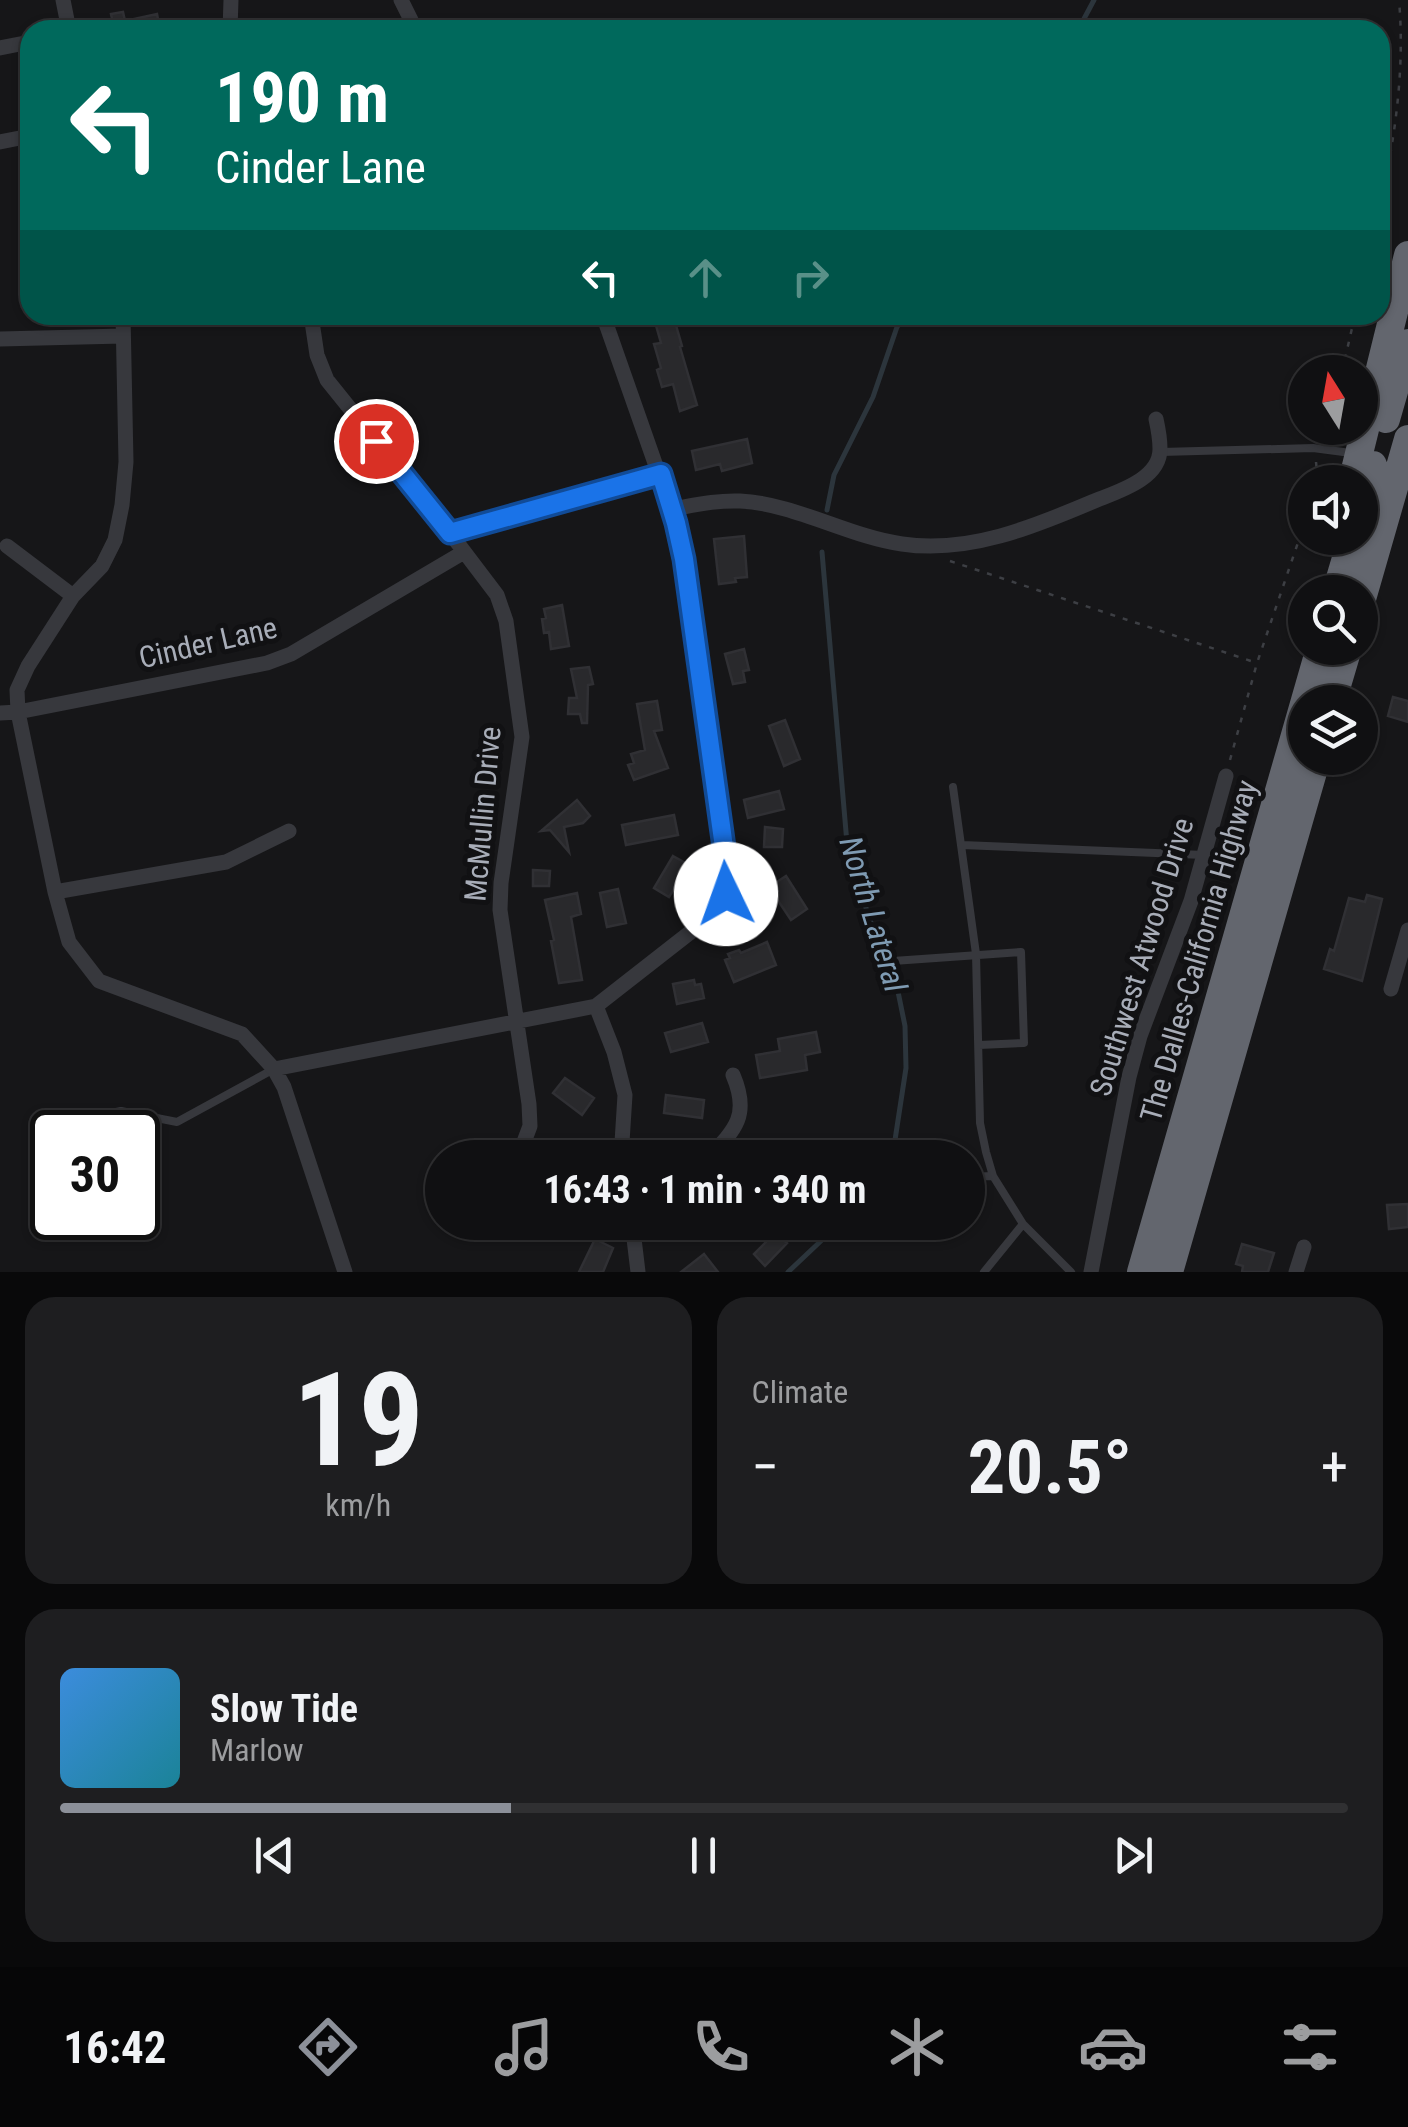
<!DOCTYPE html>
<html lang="en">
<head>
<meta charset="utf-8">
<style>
  :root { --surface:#101012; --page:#1e1e20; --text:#f1f3f6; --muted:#9c9d9f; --line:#303032; --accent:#8c9099 }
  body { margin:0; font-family:"Roboto Condensed",sans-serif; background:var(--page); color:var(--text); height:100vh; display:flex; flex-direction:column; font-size:38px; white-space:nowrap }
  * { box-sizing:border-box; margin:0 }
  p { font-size:32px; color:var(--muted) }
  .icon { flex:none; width:55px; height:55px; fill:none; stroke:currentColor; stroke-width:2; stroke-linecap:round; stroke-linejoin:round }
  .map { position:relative; height:1272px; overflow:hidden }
  .drawer { display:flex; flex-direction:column; gap:25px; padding:25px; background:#09090a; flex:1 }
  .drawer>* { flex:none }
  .banner { position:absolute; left:20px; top:20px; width:1370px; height:305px; border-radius:30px; box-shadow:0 2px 8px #0004,0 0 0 2px var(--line); background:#00695c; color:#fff; overflow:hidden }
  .needle { width:65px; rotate:349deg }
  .tools { position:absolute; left:1288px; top:355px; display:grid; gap:20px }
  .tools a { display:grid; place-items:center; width:90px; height:90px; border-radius:50%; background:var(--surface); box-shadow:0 2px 8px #0004,0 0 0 2px var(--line); font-size:50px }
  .speed { position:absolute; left:30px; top:1110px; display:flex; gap:20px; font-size:50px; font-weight:700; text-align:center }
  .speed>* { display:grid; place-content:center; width:130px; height:130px; border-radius:50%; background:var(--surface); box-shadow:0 2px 8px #0004,0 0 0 2px var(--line); line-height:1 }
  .speed .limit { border:5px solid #111; border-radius:15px; background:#fff; color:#111 }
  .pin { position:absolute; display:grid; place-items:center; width:85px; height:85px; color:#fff; margin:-42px; border:5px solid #fff; border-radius:50%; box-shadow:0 2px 10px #0007 }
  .me { position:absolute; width:110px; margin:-55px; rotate:357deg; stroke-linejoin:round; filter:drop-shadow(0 0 8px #0008) }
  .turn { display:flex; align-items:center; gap:35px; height:210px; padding:0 30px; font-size:45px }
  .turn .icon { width:130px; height:130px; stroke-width:2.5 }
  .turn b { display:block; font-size:70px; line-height:85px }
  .lanes { display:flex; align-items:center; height:95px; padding:0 30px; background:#0003; justify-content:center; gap:50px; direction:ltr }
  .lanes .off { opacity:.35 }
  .big { font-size:75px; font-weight:700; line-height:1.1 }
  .drawer .tile { flex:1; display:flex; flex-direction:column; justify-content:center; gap:15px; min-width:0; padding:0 35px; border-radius:30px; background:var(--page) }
  .drawer .dial { align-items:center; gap:0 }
  .dial b { font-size:130px; line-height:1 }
  .song { display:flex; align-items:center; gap:30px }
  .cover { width:120px; height:120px; border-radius:15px; background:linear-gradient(135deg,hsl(210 70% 55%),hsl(190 70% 35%)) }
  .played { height:10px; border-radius:5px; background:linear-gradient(90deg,var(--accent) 35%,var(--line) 35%) }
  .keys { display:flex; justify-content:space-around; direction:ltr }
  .heat { display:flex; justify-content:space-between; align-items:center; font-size:55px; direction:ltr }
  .drawer .tiles { flex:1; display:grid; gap:25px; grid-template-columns:1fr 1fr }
  .tile:last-child { grid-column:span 2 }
  .trip { position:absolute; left:425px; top:1140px; width:560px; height:100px; border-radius:50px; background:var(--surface); box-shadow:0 2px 8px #0004,0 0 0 2px var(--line); font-weight:700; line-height:100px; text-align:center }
  .tab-bar { display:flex; height:160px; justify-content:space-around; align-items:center; background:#060607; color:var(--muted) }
  .tab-bar .icon { width:70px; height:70px }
  .tab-bar .active { color:var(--accent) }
  .tab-bar b { font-size:45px; color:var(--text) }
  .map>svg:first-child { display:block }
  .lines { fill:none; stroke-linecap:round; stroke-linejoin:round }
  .stream { stroke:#2c353c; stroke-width:5 }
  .building { fill:#29292c; stroke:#303034; stroke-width:2.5 }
  .path { stroke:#3d3f44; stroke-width:2.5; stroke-dasharray:5 8; stroke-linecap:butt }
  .lane { stroke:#37383d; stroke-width:8 }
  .street { stroke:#37383d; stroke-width:15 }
  .highway { stroke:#63666e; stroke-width:28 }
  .route-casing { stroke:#114b97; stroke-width:25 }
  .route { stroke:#1a73e8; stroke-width:18 }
  .labels { text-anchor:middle; stroke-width:10; stroke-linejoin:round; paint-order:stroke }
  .street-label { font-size:30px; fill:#a8adb8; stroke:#111113 }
  .water-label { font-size:32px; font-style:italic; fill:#7f9bb3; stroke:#111113 }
</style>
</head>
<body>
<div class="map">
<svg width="1408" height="1272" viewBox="0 0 1408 1272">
  <rect width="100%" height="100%" fill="#161618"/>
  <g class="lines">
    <!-- stream -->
    <path class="stream" d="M1078,30L1094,0
      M827,510L834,475L873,397L897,327L905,315
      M822,552L848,855L878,943L894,972L905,1026L906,1068L895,1140L898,1158
      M788,1272L841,1222"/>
  </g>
  <!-- building -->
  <path class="building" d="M123,12L125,21L157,14L160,30H106V25L113,23L111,14Z
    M653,315H673L682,346L680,347L697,405L680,411L673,384L662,387L657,370L661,368L654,344L661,343Z
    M747,439L752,463L722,471L720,464L696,470L692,451Z
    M744,536L747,577L735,578L736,582L719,584L714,539Z
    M562,605L569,646L551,649L549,632L544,633L542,619L546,618L544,609Z
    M744,649L749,670L743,671L745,682L733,684L725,654Z
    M589,667L593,684L588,685L587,723H582L580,714H568L569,698H577L571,669Z
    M1393,697L1408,701V722L1388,716Z
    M657,701L662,730L654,731L668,768L634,780L628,765L634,763L631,754L645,750L637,704Z
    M785,720L800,759L784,766L769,726Z
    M779,791L784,809L748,818L744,800Z
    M577,800L590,816L583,823L564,827L569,852L550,830L541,831Z
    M674,815L678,835L626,845L622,825Z
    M765,827L783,829L782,847H764Z
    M673,856L689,865L669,897L654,888Z
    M533,870L550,871L549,886H533Z
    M786,876L807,909L791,920L769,887Z
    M618,889L626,923L607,927L600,893Z
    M577,893L581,914L571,917L582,980L559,983L551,941L554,940L545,900Z
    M1367,895L1382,899L1362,981L1324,969L1330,949L1334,951L1349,898L1365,902Z
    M767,942L776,965L734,982L725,960L730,958L728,954L739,950L741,953Z
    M694,980L695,985L701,984L704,998L677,1004L673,984Z
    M702,1023L708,1042L671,1052L665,1033Z
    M816,1032L820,1052L805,1055L807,1070L760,1078L756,1055L780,1051L778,1039Z
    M565,1078L594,1098L582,1115L553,1093Z
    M666,1095L704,1100L702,1118L664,1113Z
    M1408,1204V1227L1389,1229L1387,1205Z
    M762,1222H785L792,1228L782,1239L787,1243L765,1266L754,1254L773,1235Z
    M595,1239L613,1248L603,1272H579Z
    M1242,1244L1274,1253L1268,1272H1242L1243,1266L1236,1264Z
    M704,1254L718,1272H681Z"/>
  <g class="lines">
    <!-- path -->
    <path class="path" d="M1380,206C1395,138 1405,70 1399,0
      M1342,372L1355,315
      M1316,462L1318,482
      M950,561L1257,663
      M1230,760L1257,663L1305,522"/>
    <!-- lane -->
    <path class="lane" d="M1161,452L1313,448L1351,453
      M953,787L976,954L980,1123L986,1152L993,1176L1023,1224L1071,1272
      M962,845L1204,855
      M893,961L1021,952L1024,1043L979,1045
      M46,1126L121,1111L177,1122L274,1069
      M968,1177L993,1176
      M984,1272L1023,1224"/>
    <!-- street -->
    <path class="street" d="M63,0L69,30
      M401,0L416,30
      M230,30L231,0
      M0,48L30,42
      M0,142L30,136
      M123,315L126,462L122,505L115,540L102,566L73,596L28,666L17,690L18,712L55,892L69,942L99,981L242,1034L274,1069L284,1087L345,1272
      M311,315L317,355L327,380L450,533L497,595L506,621L522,737L501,883L500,910L529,1104L530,1126L518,1158
      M435,315L437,319
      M0,339L123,336
      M672,509C695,505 717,500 740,501C796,504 847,536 902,544C968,554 1033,527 1092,502C1116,492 1160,480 1160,449C1160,439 1158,428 1156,419
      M450,533L661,474
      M7,546L73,596
      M0,713L18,712L267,663L291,654L464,552
      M55,892L226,862L289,831
      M1391,989L1408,930
      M596,1006L614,1052L625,1095L621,1158
      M274,1069L596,1006L715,913L727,895L728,876L683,559L676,523L603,315
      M708,1158C736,1129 750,1115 733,1075
      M632,1222L638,1272
      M486,1228L488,1222
      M1091,1272L1129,1077L1140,1036L1191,901L1226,776
      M1296,1272L1304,1247"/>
    <!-- highway -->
    <path class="highway" d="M1386,419L1408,343
      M1352,482L1408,255
      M1360,508L1373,465
      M1336,592L1352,538
      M1360,606L1408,439
      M1332,702L1348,648
      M1141,1272L1320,648
      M1169,1272L1317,758"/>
  </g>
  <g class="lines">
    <!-- route casing -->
    <g class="route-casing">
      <path id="route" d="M376,441L450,533L661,474L676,523L684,559L728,876L726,894"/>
    </g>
    <!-- route -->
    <use href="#route" class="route"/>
  </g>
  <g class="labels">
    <!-- street labels -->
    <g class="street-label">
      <text transform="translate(208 643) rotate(-13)" y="10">Cinder Lane</text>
      <text transform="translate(483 814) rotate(-85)" y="10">McMullin Drive</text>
      <text transform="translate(1199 951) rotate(-74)" y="10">The Dalles-California Highway</text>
      <text transform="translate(1142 957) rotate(-73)" y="10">Southwest Atwood Drive</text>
    </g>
    <!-- water labels -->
    <g class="water-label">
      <text transform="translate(873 914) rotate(73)" y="11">North Lateral</text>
    </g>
  </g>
</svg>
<div class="tools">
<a><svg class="needle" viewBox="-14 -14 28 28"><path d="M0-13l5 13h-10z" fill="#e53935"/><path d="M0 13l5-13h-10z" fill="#9c9d9f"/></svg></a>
<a><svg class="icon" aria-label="sound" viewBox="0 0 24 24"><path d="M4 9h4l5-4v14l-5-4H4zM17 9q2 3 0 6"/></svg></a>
<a><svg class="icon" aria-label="search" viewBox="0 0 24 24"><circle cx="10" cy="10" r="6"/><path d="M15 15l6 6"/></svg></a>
<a><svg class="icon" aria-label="layers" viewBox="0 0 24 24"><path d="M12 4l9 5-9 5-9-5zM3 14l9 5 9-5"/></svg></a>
</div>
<div class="speed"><div class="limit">30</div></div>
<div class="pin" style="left:376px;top:441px;background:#d93025"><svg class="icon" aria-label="arrive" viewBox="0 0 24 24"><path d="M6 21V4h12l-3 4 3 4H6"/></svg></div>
<svg class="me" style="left:726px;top:894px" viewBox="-20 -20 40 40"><circle r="19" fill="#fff"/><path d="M0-13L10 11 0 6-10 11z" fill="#1a73e8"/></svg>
<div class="trip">16:43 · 1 min · 340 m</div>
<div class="banner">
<div class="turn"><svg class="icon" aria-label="left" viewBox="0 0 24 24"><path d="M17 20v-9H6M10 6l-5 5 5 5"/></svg><div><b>190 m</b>Cinder Lane</div></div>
<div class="lanes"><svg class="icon" aria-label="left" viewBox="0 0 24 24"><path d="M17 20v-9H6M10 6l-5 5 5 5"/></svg><svg class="icon off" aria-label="ahead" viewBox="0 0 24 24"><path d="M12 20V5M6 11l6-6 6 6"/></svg><svg class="icon off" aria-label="right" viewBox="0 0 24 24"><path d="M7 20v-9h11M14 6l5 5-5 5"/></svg></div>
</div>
</div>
<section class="drawer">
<div class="tiles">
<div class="tile dial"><b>19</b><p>km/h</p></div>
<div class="tile"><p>Climate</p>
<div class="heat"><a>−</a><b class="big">20.5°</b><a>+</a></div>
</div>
<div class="tile">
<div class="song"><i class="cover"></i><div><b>Slow Tide</b><p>Marlow</p></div></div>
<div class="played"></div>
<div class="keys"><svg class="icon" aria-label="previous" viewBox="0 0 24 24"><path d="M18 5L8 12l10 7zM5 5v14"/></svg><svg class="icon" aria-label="pause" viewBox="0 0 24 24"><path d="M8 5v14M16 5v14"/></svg><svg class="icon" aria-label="next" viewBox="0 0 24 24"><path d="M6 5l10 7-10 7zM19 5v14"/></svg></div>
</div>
</div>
</section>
<nav class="tab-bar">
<b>16:42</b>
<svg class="icon active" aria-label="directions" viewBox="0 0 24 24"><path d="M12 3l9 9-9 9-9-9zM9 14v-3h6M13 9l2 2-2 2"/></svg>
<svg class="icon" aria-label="music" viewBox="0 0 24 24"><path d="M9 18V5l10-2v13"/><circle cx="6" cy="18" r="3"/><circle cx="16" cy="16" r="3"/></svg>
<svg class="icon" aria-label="phone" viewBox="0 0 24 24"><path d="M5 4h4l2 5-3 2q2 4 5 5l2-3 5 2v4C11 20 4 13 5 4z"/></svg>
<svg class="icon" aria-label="climate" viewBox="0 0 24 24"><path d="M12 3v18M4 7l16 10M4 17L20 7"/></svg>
<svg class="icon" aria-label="car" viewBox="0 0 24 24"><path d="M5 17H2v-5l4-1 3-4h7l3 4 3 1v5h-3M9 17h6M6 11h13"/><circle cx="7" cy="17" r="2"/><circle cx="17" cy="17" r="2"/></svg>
<svg class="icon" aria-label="filters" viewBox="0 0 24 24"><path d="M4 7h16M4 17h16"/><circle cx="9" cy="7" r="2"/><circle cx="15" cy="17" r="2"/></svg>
</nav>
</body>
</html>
